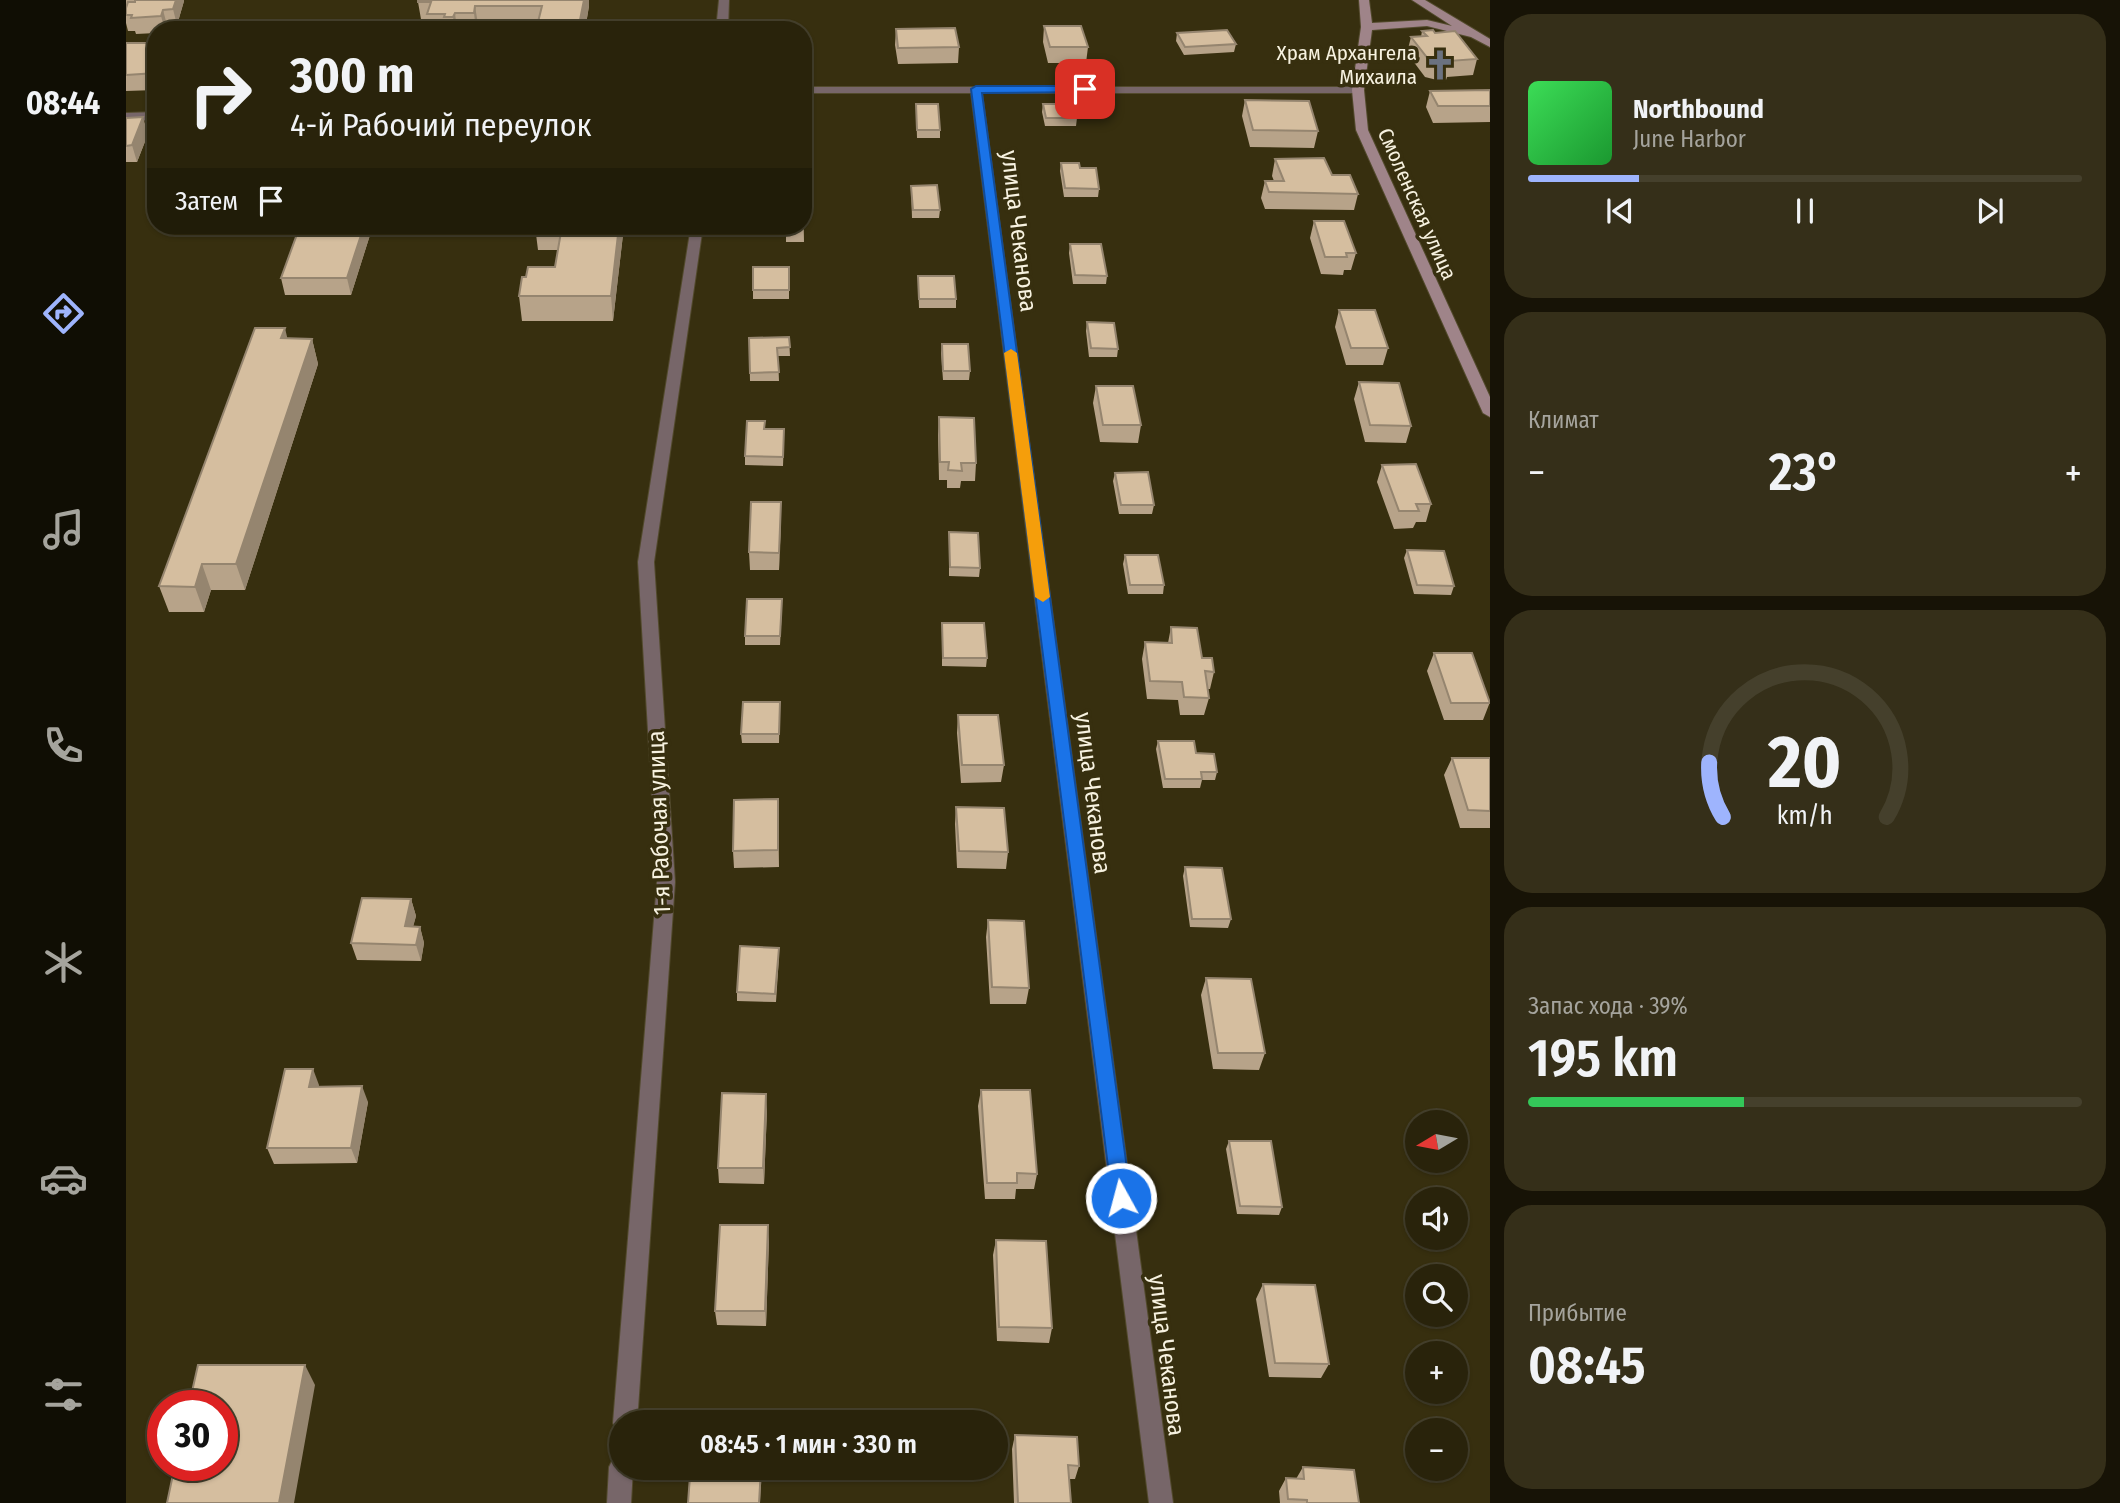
<!DOCTYPE html>
<html lang="ru">
<head>
<meta charset="utf-8">
<style>
  :root { --surface:#29230b; --page:#352f19; --text:#f1f3f6; --muted:#a5a49d; --line:#45402c; --accent:#9eb4fd }
  body { margin:0; font-family:"Fira Sans Condensed",sans-serif; background:var(--page); color:var(--text); height:100vh; display:flex; flex-direction:column; font-size:26px; white-space:nowrap }
  * { box-sizing:border-box; margin:0 }
  p { font-size:23px; color:var(--muted) }
  .icon { flex:none; width:38px; height:38px; fill:none; stroke:currentColor; stroke-width:2; stroke-linecap:round; stroke-linejoin:round }
  .map { position:relative; flex:1; overflow:hidden }
  .sheet { display:flex; flex-direction:column; gap:14px; padding:14px; background:#171306; width:630px }
  .sheet>* { flex:none }
  .guide { position:absolute; left:21px; top:21px; width:665px; height:214px; border-radius:28px; box-shadow:0 2px 5px #0004,0 0 0 2px var(--line); background:#29230b; color:var(--text); overflow:hidden }
  .needle { width:46px; rotate:260deg }
  .fabs { position:absolute; left:1279px; top:1110px; display:grid; gap:14px }
  .fabs a { display:grid; place-items:center; width:63px; height:63px; border-radius:50%; background:var(--surface); box-shadow:0 2px 5px #0004,0 0 0 2px var(--line); font-size:35px }
  .speed { position:absolute; left:21px; top:1390px; display:flex; gap:14px; font-size:35px; font-weight:700; text-align:center }
  .speed>* { display:grid; place-content:center; width:91px; height:91px; border-radius:50%; background:var(--surface); box-shadow:0 2px 5px #0004,0 0 0 2px var(--line); line-height:1 }
  .speed .limit { border:10px solid #d22; background:#fff; color:#111 }
  .pin { position:absolute; display:grid; place-items:center; width:60px; height:60px; color:#fff; margin:-30px; border-radius:14px; box-shadow:0 4px 10px #0006 }
  .me { position:absolute; width:77px; margin:-38px; rotate:353deg; stroke-linejoin:round; filter:drop-shadow(0 0 5px #0008) }
  .turn { display:flex; align-items:center; gap:24px; height:147px; padding:0 28px; font-size:32px }
  .turn .icon { width:91px; height:91px; stroke-width:2.5 }
  .turn b { display:block; font-size:49px; line-height:60px }
  .then { display:flex; align-items:center; height:66px; padding:0 28px; background:#0003; gap:14px; font-size:26px }
  .big { font-size:52px; font-weight:600; line-height:1.1 }
  .sheet .card { flex:1; display:flex; flex-direction:column; justify-content:center; gap:10px; min-width:0; padding:0 24px; border-radius:28px; background:var(--page) }
  .sheet .dial { align-items:center; gap:0 }
  .dial svg { height:182px; overflow:visible; fill:none; stroke:var(--line); stroke-width:7; stroke-linecap:round; text-anchor:middle }
  .dial text { fill:var(--text); stroke:none }
  .song { display:flex; align-items:center; gap:21px }
  .cover { width:84px; height:84px; border-radius:10px; background:linear-gradient(135deg,hsl(130 70% 55%),hsl(130 70% 35%)) }
  .played { height:7px; border-radius:4px; background:linear-gradient(90deg,var(--accent) 20%,var(--line) 20%) }
  .keys { display:flex; justify-content:space-around; direction:ltr }
  .heat { display:flex; justify-content:space-between; align-items:center; font-size:38px; direction:ltr }
  .charge { height:10px; border-radius:5px; background:linear-gradient(90deg,#34c759 39%,var(--line) 0) }
  .trip { position:absolute; left:483px; top:1410px; width:399px; height:70px; border-radius:35px; background:var(--surface); box-shadow:0 2px 5px #0004,0 0 0 2px var(--line); font-weight:600; line-height:70px; text-align:center }
  main { display:flex; flex:1; min-height:0 }
  .tab-bar { display:flex; flex-direction:column; width:126px; justify-content:space-around; align-items:center; background:#100e04; color:var(--muted) }
  .tab-bar .icon { width:49px; height:49px }
  .tab-bar .active { color:var(--accent) }
  .tab-bar b { font-size:32px; color:var(--text) }
  .map>svg:first-child { display:block }
  .lines { fill:none; stroke-linecap:round; stroke-linejoin:round }
  .street-casing { stroke:#524a2c; stroke-width:2 }
  .secondary-casing { stroke:#524a2c; stroke-width:2 }
  .street { fill:#776669; fill-rule:evenodd }
  .secondary { fill:#9f8489; fill-rule:evenodd }
  .wall { fill:#b7a389 }
  .shaded-wall { fill:#95856f }
  .building { fill:#d5be9f; stroke:#95856f; stroke-width:2 }
  .route { fill:#1a73e8; stroke:#114b97; stroke-width:2 }
  .slow { fill:#f59e0b }
  .labels { text-anchor:middle; stroke-width:7; stroke-linejoin:round; paint-order:stroke }
  .far-poi-label { font-size:21px; fill:#f7f2e0; stroke:#372f0f; text-anchor:end }
  .far-street-label { font-size:21px; fill:#f7f2e0; stroke:#372f0f }
  .street-label { font-size:24px; fill:#f7f2e0; stroke:#372f0f }
</style>
</head>
<body>
<main>
<nav class="tab-bar">
<b>08:44</b>
<svg class="icon active" aria-label="directions" viewBox="0 0 24 24"><path d="M12 3l9 9-9 9-9-9zM9 14v-3h6M13 9l2 2-2 2"/></svg>
<svg class="icon" aria-label="music" viewBox="0 0 24 24"><path d="M9 18V5l10-2v13"/><circle cx="6" cy="18" r="3"/><circle cx="16" cy="16" r="3"/></svg>
<svg class="icon" aria-label="phone" viewBox="0 0 24 24"><path d="M5 4h4l2 5-3 2q2 4 5 5l2-3 5 2v4C11 20 4 13 5 4z"/></svg>
<svg class="icon" aria-label="climate" viewBox="0 0 24 24"><path d="M12 3v18M4 7l16 10M4 17L20 7"/></svg>
<svg class="icon" aria-label="car" viewBox="0 0 24 24"><path d="M5 17H2v-5l4-1 3-4h7l3 4 3 1v5h-3M9 17h6M6 11h13"/><circle cx="7" cy="17" r="2"/><circle cx="17" cy="17" r="2"/></svg>
<svg class="icon" aria-label="filters" viewBox="0 0 24 24"><path d="M4 7h16M4 17h16"/><circle cx="9" cy="7" r="2"/><circle cx="15" cy="17" r="2"/></svg>
</nav>
<div class="map">
<svg width="1364" height="1503" viewBox="0 0 1364 1503">
  <rect width="100%" height="100%" fill="#372f0f"/>
  <g class="lines">
    <!-- street casing -->
    <g class="street-casing">
      <path id="street" d="M593,0H603L602,30H590Z
        M677,87H1232L1238,90L1232,93H856L1047,1503H1023L845,93H677Z
        M30,112V120L0,121V113Z
        M565,226H577L528,562L549,882L511,1423H495V1433L491,1431L487,1423L531,882L512,562Z
        M495,1455V1468H507L505,1503H481L483,1467L487,1459Z"/>
    </g>
    <!-- secondary casing -->
    <g class="secondary-casing">
      <path id="secondary" d="M1233,0H1243L1246,23L1301,20L1326,26L1286,0H1299L1364,39V47L1345,37L1301,26L1246,30L1238,90L1242,130L1364,397V417L1357,413L1230,130L1226,90L1235,27Z"/>
    </g>
    <!-- street -->
    <use href="#street" class="street"/>
    <!-- secondary -->
    <use href="#secondary" class="secondary"/>
  </g>
  <!-- wall -->
  <path class="wall" d="M0,0H58V1L51,25H41L40,30H30V33L10,34L9,31H2L0,23Z
    M292,0H463V6L459,30H303V25H296L292,2Z
    M918,26L962,47L960,63H922L917,42Z
    M770,29L833,47L832,63L772,64L769,45Z
    M1296,31L1309,33L1351,59L1347,75L1321,77L1320,80L1315,81L1299,77L1281,53L1285,37H1295Z
    M1051,33L1110,44L1108,52L1058,55L1050,41Z
    M0,43H30V90L0,91Z
    M1304,91H1364V122L1307,123L1300,107Z
    M1119,100L1192,131L1188,148L1124,147L1116,116Z
    M790,104L814,130V138H791Z
    M917,104L951,118L950,126H919L916,112Z
    M0,118L22,134L11,162H0Z
    M677,118H683L684,161H677Z
    M1149,159L1206,175L1232,194L1228,210L1139,209L1135,198L1139,181H1148L1146,176Z
    M935,163L973,189L972,197H938L934,171Z
    M785,186L814,210L813,218H786Z
    M677,191L678,242H660V235H644V226H677Z
    M1188,221L1230,253L1225,270H1218L1217,275L1195,274L1184,238Z
    M409,226H498L487,321H396L393,296L400,277L429,267L432,250H412Z
    M244,235L225,295H159L155,278Z
    M944,244L981,276L980,284H947L943,253Z
    M627,267H663V299H627Z
    M792,276L830,299V308H793Z
    M1213,310L1262,348L1257,365H1220L1209,327Z
    M961,322L992,349L991,357H963L960,331Z
    M663,337L664,356H652L653,381H624L623,338Z
    M162,339H186L192,364L119,590H85L78,612H43L33,586Z
    M816,344L844,371L843,380H817L815,353Z
    M1233,382L1285,426L1280,443L1239,442L1228,399Z
    M970,386L1015,425L1012,443L974,442L967,403Z
    M813,417L850,463L849,481H835L834,488H821V480H813L812,435Z
    M639,421V429L658,438L657,466L619,465V456Z
    M1256,465L1305,504L1300,522H1290L1287,528L1268,529L1251,482Z
    M989,473L1028,505L1026,514H993L987,481Z
    M655,520L653,570H624L623,552Z
    M823,532L854,568L853,577L823,576Z
    M1281,550L1328,586L1325,595L1288,594L1278,558Z
    M999,555L1038,585L1037,594H1002L997,564Z
    M656,608L654,645H619V636Z
    M816,623L861,658L860,667L816,666Z
    M1045,627L1076,658L1088,672L1084,689H1081L1083,698L1078,715H1054L1052,700L1021,699L1016,659L1019,642L1042,643Z
    M1308,653L1364,702L1357,720H1318L1301,671Z
    M654,702L653,743H616L615,734Z
    M832,715L878,765L875,782L835,783L831,733Z
    M1032,741L1070,753L1091,772L1089,780H1076L1074,788H1037L1030,749Z
    M1326,758H1364V828H1334L1318,775Z
    M652,799L653,867L608,868L607,851Z
    M830,807L882,852L880,869L831,868L829,824Z
    M1059,867L1105,919L1102,928L1064,927L1057,876Z
    M285,899L290,916L287,926L294,927L298,943L295,961L231,960L225,943Z
    M862,920L903,988L900,1004H864L860,937Z
    M653,957L650,1002L611,1001V992Z
    M1080,978L1139,1053L1133,1070L1087,1069L1075,995Z
    M193,1085V1086L242,1102L231,1163L148,1164L141,1148Z
    M855,1090L911,1174L908,1189H890L889,1199H859L852,1106Z
    M641,1110L638,1184L593,1183L592,1168Z
    M1103,1141L1156,1207L1153,1215L1111,1214L1100,1149Z
    M643,1240L640,1326L591,1325L589,1311Z
    M870,1240L926,1328L923,1343L871,1341L867,1255Z
    M1137,1284L1203,1364L1195,1378L1143,1377L1130,1299Z
    M889,1435L953,1466L949,1479H943L945,1503H888L886,1449Z
    M1177,1467L1233,1503H1154L1153,1491L1160,1478L1170,1479Z"/>
  <!-- shaded-wall -->
  <path class="shaded-wall" d="M50,0H58V1L51,25L47,9Z
    M458,0H463V6L459,30H452Z
    M349,6L353,30H350L348,13Z
    M37,10L41,25L40,30H39L35,16Z
    M329,13L331,30H329L327,17Z
    M17,117L22,134L11,162L6,145Z
    M238,226H242L244,235L225,295L221,278Z
    M493,226H498L487,321L485,296Z
    M159,328L165,354L155,338Z
    M186,339L192,364L119,590L110,564Z
    M655,502V520L653,570V553Z
    M76,564L85,590L78,612L69,587Z
    M285,899L290,916L283,943L279,926Z
    M294,927L298,943L295,961L290,945Z
    M187,1069L193,1085L190,1103L183,1087Z
    M236,1086L242,1102L231,1163L225,1148Z
    M640,1094L641,1110L638,1184L637,1168Z
    M642,1225L643,1240L640,1326L639,1311Z
    M179,1365L189,1385L168,1503H153Z
    M635,1468H636L634,1503H633Z"/>
  <!-- building -->
  <path class="building" d="M9,0H50L47,9L37,10L35,16L5,18L6,15H0V8L2,2H9Z
    M292,0H458L452,30H410L416,6H349L348,13H329L327,17H318L319,14H301L305,2H292Z
    M646,24H658V30H646Z
    M918,26H955L962,47H924Z
    M829,28L833,47L772,48L770,29Z
    M1101,30L1110,44L1059,47L1051,33Z
    M1307,30L1309,33L1329,31L1351,59L1322,61L1325,64H1319L1303,60L1285,37L1301,36L1296,31Z
    M0,43H30V73L0,75Z
    M1364,90V106H1312L1304,91Z
    M1119,100L1183,101L1192,131L1127,130Z
    M790,104H812L814,130H791Z
    M917,104H948L951,118H920Z
    M17,117L6,145L0,146V118Z
    M677,118H683L684,144H677Z
    M1198,158L1206,175H1224L1232,194L1143,192L1139,181H1158L1149,159Z
    M935,163H953L954,168H970L973,189L939,188Z
    M811,185L814,210H787L785,186Z
    M677,191L678,225H677Z
    M1188,221H1218L1230,253H1220L1221,257H1199Z
    M174,226H238L221,278H155Z
    M436,226H493L485,296H393L396,277H400L402,267H429Z
    M944,244H975L981,276L949,275Z
    M627,267H663V290H627Z
    M792,276H828L830,299H793Z
    M1213,310H1249L1262,348H1225Z
    M961,322L988,323L992,349L965,348Z
    M129,328H159L155,338L186,339L110,564H76L69,587L33,586Z
    M663,337L664,347L651,348L653,372L624,373L623,338Z
    M816,344H842L844,371H817Z
    M1233,382L1273,383L1285,426L1244,425Z
    M970,386H1007L1015,425H977Z
    M813,417L848,418L850,463H835L836,471L822,470L823,462H814Z
    M621,421H639L638,429H658L657,457L619,456Z
    M1290,464L1305,504H1290L1293,511H1273L1256,465Z
    M1022,472L1028,505H995L989,473Z
    M625,502H655L653,553L623,552Z
    M823,532L852,533L854,568L824,567Z
    M1281,550L1318,551L1328,586L1291,585Z
    M999,555H1032L1038,585H1004Z
    M621,599H656L654,636H619Z
    M816,623H858L861,658H817Z
    M1045,627L1071,628L1076,658H1086L1088,672L1079,671L1083,698L1058,697L1056,682L1024,681L1019,642L1046,643Z
    M1308,653H1346L1364,703H1325Z
    M617,702H654L653,734H615Z
    M832,715H872L878,765H836Z
    M1032,741H1068L1070,753L1088,754L1091,772H1075L1076,779H1039Z
    M1326,758H1364V811L1342,810Z
    M652,799V850L607,851L608,800Z
    M830,807L878,808L882,852L833,851Z
    M1059,867L1096,868L1105,919H1066Z
    M236,898L285,899L279,926L294,927L290,945L225,943Z
    M862,920L898,921L903,988L866,987Z
    M614,946L653,948L649,994L611,992Z
    M1080,978L1125,979L1139,1053H1092Z
    M159,1069H187L183,1087L236,1086L225,1148H141Z
    M855,1090H904L911,1174L891,1173V1183H861Z
    M596,1093L640,1094L637,1168H592Z
    M1103,1141H1145L1156,1207L1114,1206Z
    M594,1225H642L639,1311H589Z
    M870,1240L920,1241L926,1328L873,1327Z
    M1137,1284L1189,1285L1203,1364L1149,1363Z
    M72,1365H179L153,1503H41L49,1465H96V1405H63Z
    M889,1435L951,1437L953,1466L942,1465L945,1503H892Z
    M1177,1467L1228,1470L1233,1503H1181V1500L1162,1499L1160,1478L1178,1479Z
    M578,1468H635L633,1503H562L564,1476H577Z"/>
  <!-- route -->
  <path class="route" d="M959,86L964,89L963,92L856,93L1005,1198L1002,1204L995,1207L988,1204L986,1198L845,89L850,86Z"/>
  <!-- slow -->
  <path class="slow" d="M885,349L891,353L924,597L917,602L909,597L878,353Z"/>
  <!-- icons -->
  <defs>
    <g id="church-bare" transform="scale(2.415)"><path d="M-1.2-6h2.4v3.5h3.3v2.4h-3.3V6h-2.4V-.1h-3.3v-2.4h3.3Z" fill="#6b7280" stroke="#372f0f" stroke-width="2.5" paint-order="stroke"/></g>
  </defs>
  <g fill-rule="evenodd">
    <use href="#church-bare" x="1314" y="65"/>
  </g>
  <g class="labels">
    <!-- far-poi labels -->
    <g class="far-poi-label">
      <text x="1291" y="60">Храм Архангела<tspan x="1291" dy="24">Михаила</tspan></text>
    </g>
    <!-- far-street labels -->
    <g class="far-street-label">
      <text transform="translate(1291 204) rotate(66)" y="7">Смоленская улица</text>
    </g>
    <!-- street labels -->
    <g class="street-label">
      <text transform="translate(893 231) rotate(83)" y="8">улица Чеканова</text>
      <text transform="translate(967 793) rotate(83)" y="8">улица Чеканова</text>
      <text transform="translate(533 823) rotate(-92)" y="8">1-я Рабочая улица</text>
      <text transform="translate(1041 1355) rotate(83)" y="8">улица Чеканова</text>
    </g>
  </g>
</svg>
<div class="fabs">
<a><svg class="needle" viewBox="-14 -14 28 28"><path d="M0-13l5 13h-10z" fill="#e53935"/><path d="M0 13l5-13h-10z" fill="#a5a49d"/></svg></a>
<a><svg class="icon" aria-label="sound" viewBox="0 0 24 24"><path d="M4 9h4l5-4v14l-5-4H4zM17 9q2 3 0 6"/></svg></a>
<a><svg class="icon" aria-label="search" viewBox="0 0 24 24"><circle cx="10" cy="10" r="6"/><path d="M15 15l6 6"/></svg></a>
<a>+</a>
<a>−</a>
</div>
<div class="speed"><div class="limit">30</div></div>
<div class="pin" style="left:959px;top:89px;background:#d93025"><svg class="icon" aria-label="arrive" viewBox="0 0 24 24"><path d="M6 21V4h12l-3 4 3 4H6"/></svg></div>
<svg class="me" style="left:995px;top:1198px" viewBox="-20 -20 40 40"><circle r="17" fill="#1a73e8" stroke="#fff" stroke-width="3"/><path d="M0-11L8 9 0 5-8 9z" fill="#fff"/></svg>
<div class="trip">08:45 · 1 мин · 330 m</div>
<div class="guide">
<div class="turn"><svg class="icon" aria-label="right" viewBox="0 0 24 24"><path d="M7 20v-9h11M14 6l5 5-5 5"/></svg><div><b>300 m</b>4-й Рабочий переулок</div></div>
<div class="then">Затем<svg class="icon" aria-label="arrive" viewBox="0 0 24 24"><path d="M6 21V4h12l-3 4 3 4H6"/></svg></div>
</div>
</div>
<section class="sheet">
<div class="card">
<div class="song"><i class="cover"></i><div><b>Northbound</b><p>June Harbor</p></div></div>
<div class="played"></div>
<div class="keys"><svg class="icon" aria-label="previous" viewBox="0 0 24 24"><path d="M18 5L8 12l10 7zM5 5v14"/></svg><svg class="icon" aria-label="pause" viewBox="0 0 24 24"><path d="M8 5v14M16 5v14"/></svg><svg class="icon" aria-label="next" viewBox="0 0 24 24"><path d="M6 5l10 7-10 7zM19 5v14"/></svg></div>
</div>
<div class="card"><p>Климат</p>
<div class="heat"><a>−</a><b class="big">23°</b><a>+</a></div>
</div>
<div class="card dial"><svg viewBox="0 0 100 80">
<path d="M14 69A42 42 0 1 1 86 69"/>
<path d="M14 69A42 42 0 0 1 8 45" stroke="#9eb4fd"/>
<text x="50" y="56" font-size="32" font-weight="700">20</text>
<text x="50" y="72" font-size="11">km/h</text>
</svg></div>
<div class="card"><p>Запас хода · 39%</p><b class="big">195 km</b><div class="charge"></div></div>
<div class="card"><p>Прибытие</p><b class="big">08:45</b></div>
</section>
</main>
</body>
</html>
